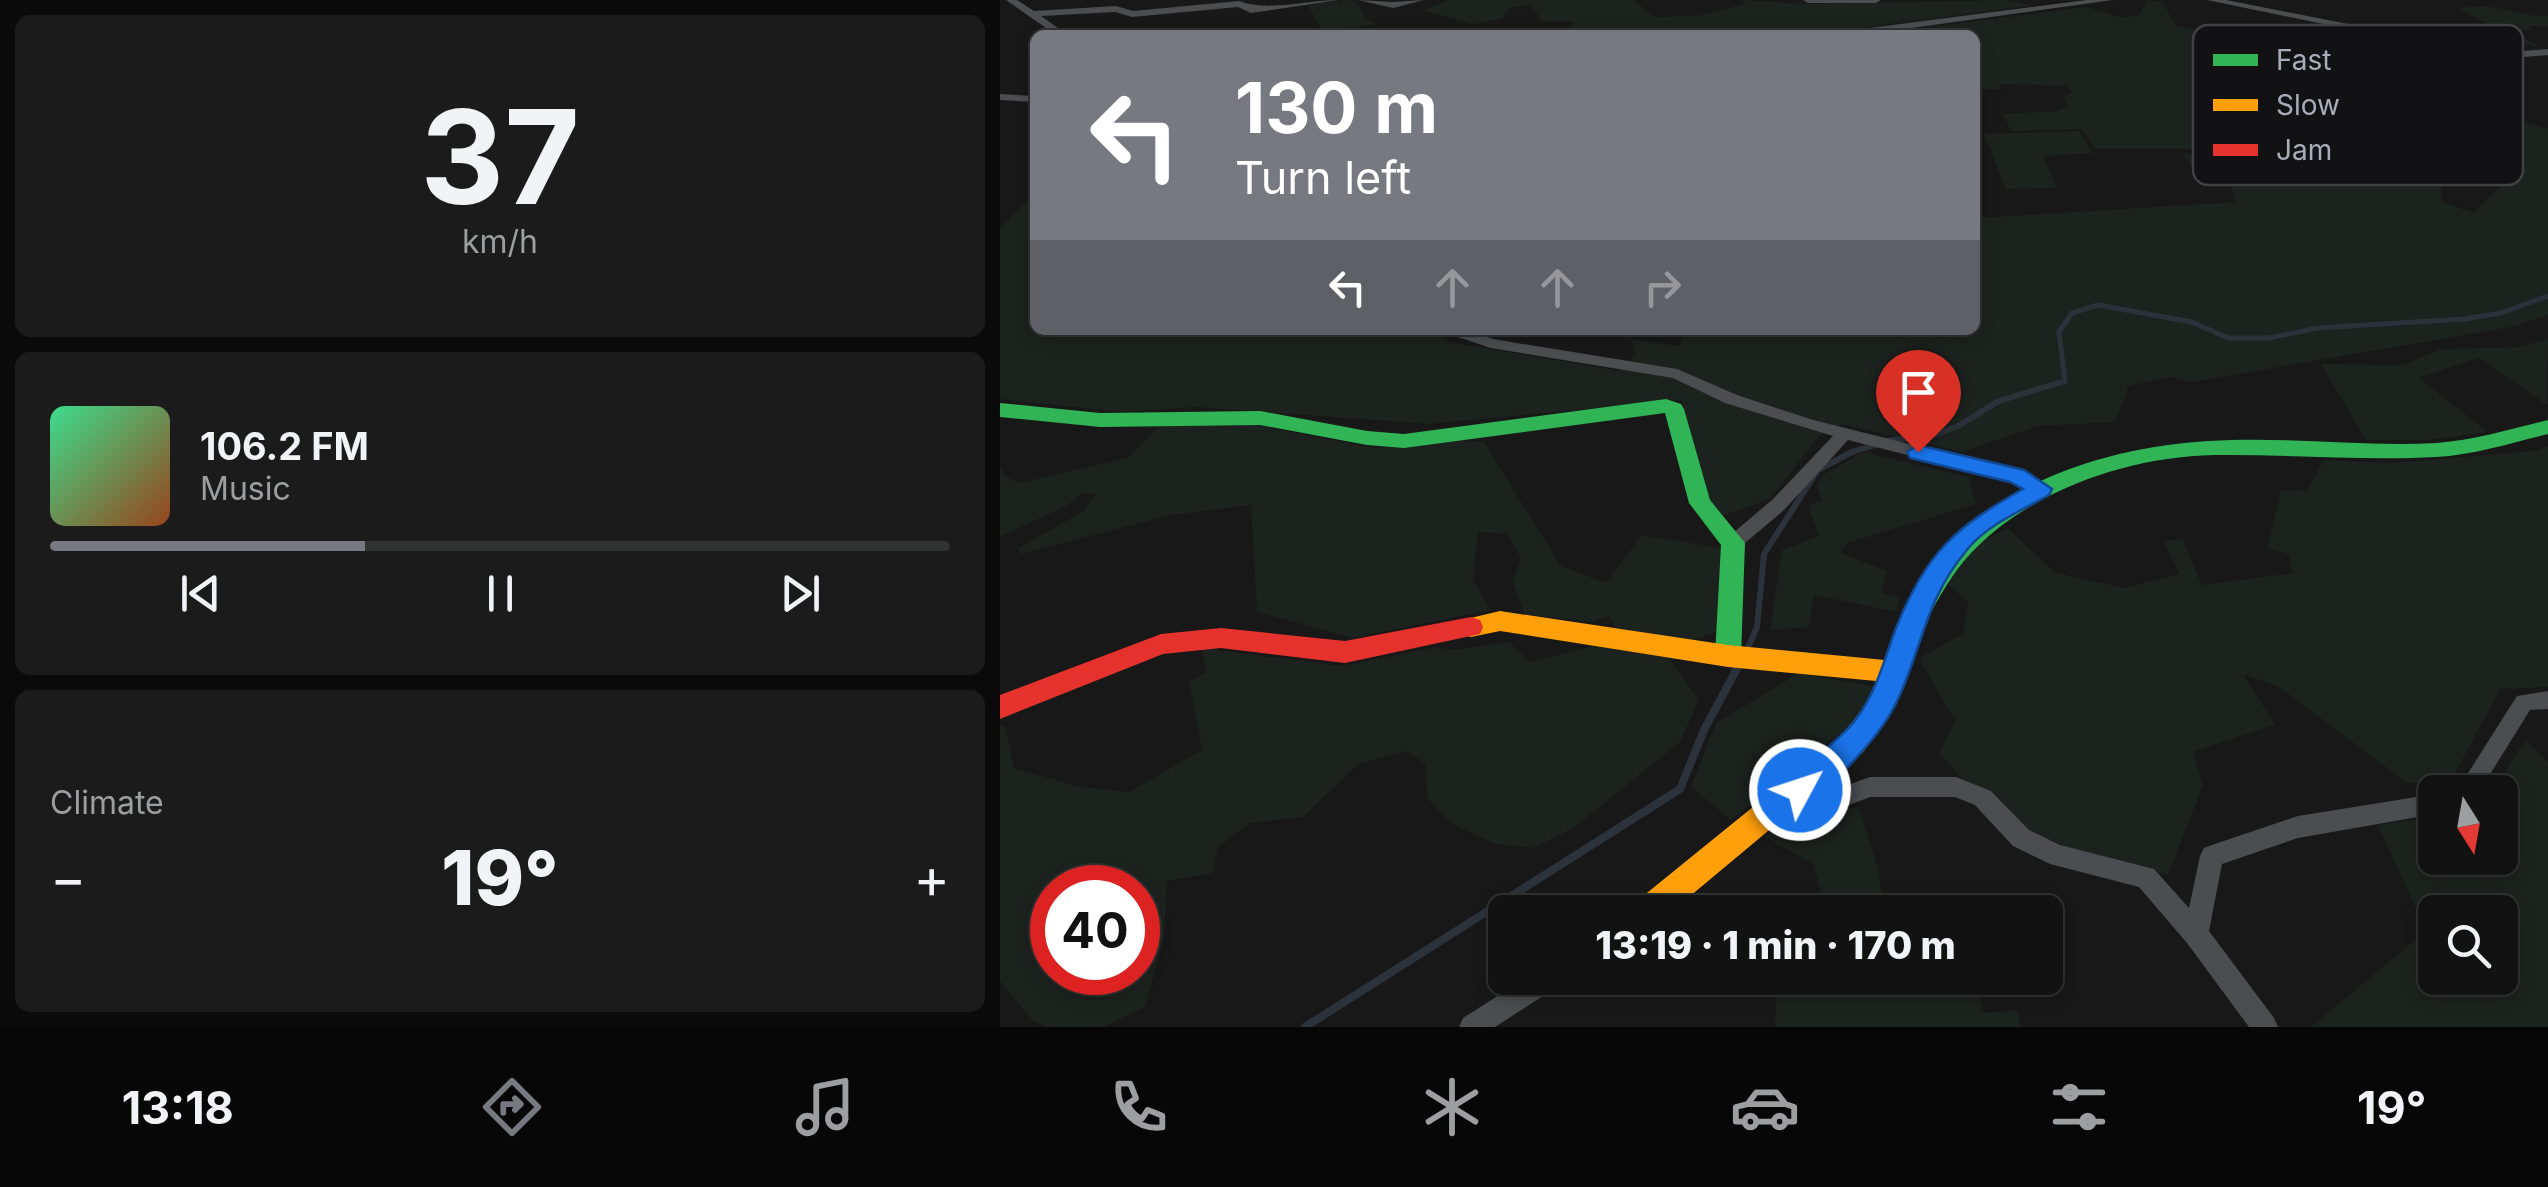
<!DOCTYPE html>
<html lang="en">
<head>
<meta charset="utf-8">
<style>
  :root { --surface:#121212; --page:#1b1b1b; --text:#f1f3f6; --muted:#9c9e9f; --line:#313232; --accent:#777980 }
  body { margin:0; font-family:Inter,sans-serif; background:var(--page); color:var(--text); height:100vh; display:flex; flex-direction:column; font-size:38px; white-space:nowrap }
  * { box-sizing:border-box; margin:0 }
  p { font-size:32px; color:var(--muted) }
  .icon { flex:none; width:55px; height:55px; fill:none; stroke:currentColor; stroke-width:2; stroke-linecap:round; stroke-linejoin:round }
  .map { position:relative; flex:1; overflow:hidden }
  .details { display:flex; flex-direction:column; gap:15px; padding:15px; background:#0a0a0a; width:1000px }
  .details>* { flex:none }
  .hud { position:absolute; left:30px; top:30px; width:950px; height:305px; border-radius:15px; box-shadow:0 5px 15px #0003,0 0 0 2px var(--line); background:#777980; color:#fff; overflow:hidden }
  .needle { width:65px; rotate:169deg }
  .fabs { position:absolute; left:1418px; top:775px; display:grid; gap:20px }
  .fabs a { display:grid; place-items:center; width:100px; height:100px; border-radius:15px; background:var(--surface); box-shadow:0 5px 15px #0003,0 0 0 2px var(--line); font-size:50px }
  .speed { position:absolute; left:30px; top:865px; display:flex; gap:20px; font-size:50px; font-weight:700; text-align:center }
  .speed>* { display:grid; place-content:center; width:130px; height:130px; border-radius:50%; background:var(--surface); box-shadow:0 5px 15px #0003,0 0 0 2px var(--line); line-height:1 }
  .speed .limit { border:15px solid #d22; background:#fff; color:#111 }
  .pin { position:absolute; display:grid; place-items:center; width:85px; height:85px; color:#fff; margin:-102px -42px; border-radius:50% 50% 50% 0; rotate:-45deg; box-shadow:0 0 10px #0007 }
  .pin .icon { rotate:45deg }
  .me { position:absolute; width:110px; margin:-55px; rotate:50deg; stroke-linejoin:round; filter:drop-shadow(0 0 8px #0008) }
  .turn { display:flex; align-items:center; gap:35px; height:210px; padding:0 40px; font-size:45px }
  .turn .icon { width:130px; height:130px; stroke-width:2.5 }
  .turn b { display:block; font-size:70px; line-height:85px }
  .lanes { display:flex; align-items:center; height:95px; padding:0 40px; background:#0003; justify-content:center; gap:50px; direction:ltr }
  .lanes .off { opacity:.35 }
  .big { font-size:75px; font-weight:800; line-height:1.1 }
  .details .card { flex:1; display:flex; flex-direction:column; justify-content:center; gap:15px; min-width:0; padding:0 35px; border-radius:15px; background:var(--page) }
  .details .dial { align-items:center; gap:0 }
  .dial b { font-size:130px; line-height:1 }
  .song { display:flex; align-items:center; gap:30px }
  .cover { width:120px; height:120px; border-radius:15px; background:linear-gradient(135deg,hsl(150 70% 55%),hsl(20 70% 35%)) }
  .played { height:10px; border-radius:5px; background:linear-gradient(90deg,var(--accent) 35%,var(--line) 35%) }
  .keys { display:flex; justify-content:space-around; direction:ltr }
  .heat { display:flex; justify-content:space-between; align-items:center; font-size:55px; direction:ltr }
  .trip { position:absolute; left:488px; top:895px; width:575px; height:100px; border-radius:15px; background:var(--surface); box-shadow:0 5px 15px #0003,0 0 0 2px var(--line); font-weight:800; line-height:100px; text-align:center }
  .dock { display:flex; height:160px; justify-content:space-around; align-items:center; background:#070707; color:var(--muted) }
  .dock .icon { width:70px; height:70px }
  .dock .selected { color:var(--accent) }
  .dock b { font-size:45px; color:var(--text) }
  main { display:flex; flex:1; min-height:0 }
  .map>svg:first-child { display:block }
  .green { fill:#1c221e; fill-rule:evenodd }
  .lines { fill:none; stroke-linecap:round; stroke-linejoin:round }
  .stream-far2 { stroke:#2c323a; stroke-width:5 }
  .stream-far1 { stroke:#2c323a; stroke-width:6 }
  .stream { stroke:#2c323a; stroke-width:8 }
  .street { fill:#4c4d51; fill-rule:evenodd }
  .fast { fill:#30b455; fill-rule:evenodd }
  .slow { fill:#ff9f0a; fill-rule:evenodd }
  .jam { fill:#e5322d; fill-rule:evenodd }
  .route { fill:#1a73e8; stroke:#114b97; stroke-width:2.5 }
  .key { fill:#121214; stroke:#404045; stroke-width:2.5 }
  .key-label { font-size:28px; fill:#aaadb8 }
</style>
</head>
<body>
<main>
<section class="details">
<div class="card dial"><b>37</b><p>km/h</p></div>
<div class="card">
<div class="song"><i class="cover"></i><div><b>106.2 FM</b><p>Music</p></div></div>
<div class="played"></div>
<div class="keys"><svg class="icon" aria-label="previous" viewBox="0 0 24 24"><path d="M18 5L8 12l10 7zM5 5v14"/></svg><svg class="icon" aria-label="pause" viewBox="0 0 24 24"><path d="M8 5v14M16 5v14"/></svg><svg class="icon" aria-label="next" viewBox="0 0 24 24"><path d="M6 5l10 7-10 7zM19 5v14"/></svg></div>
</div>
<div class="card"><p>Climate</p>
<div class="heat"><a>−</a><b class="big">19°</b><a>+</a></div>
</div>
</section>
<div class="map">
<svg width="1548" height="1027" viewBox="0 0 1548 1027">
  <rect width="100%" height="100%" fill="#181818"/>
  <!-- green -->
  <path class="green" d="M347,0L357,2L366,19L378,24L322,31L308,5Z
    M449,0H633L655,17L697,16L744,4L743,0L808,4L1006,0L1034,5L809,35H539L564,34L574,22L542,21L530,4L510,8L502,19L472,24L423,10Z
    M1147,1H1162L1176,26L1240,39L1230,53L1221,52L1219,56L1230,59L1229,64L1260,67L1263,73L1282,77L1280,85L1325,98L1284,149H1095L1082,129L1011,131L1003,114L1057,111L1068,106L1063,98L1072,92L1067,86L1000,84L1001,90L975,89V35H867L1087,7L1118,17L1138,16Z
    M1479,6C1505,7 1525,17 1548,16V26H1528L1532,29L1514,32L1542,48C1511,43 1503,25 1465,31L1466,46H1461L1458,29L1492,27L1458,8Z
    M1379,117L1408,124L1440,173L1442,202L1474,213L1500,187L1469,178L1458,157L1485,155L1483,142L1515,147L1507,130L1518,120L1548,129V315L1516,326L1192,382L1169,377L1129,386L1115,422L1039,426L962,452L842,424L819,436L770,499L725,515L706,505L682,400L429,424L196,407L120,412L0,399V228L30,197H35V330H432L449,342L620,371L636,354L631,339L679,346L686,330H975V218L1236,202L1228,175L1230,168L1191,166L1184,154L1299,155L1329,121L1363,129Z
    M1079,131L1093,153L1043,156L1057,188L1006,189L984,134Z
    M1548,339L1547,405L1479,358L1419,378L1488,432L1430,440H1366L1321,364L1403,365L1441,349L1518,347Z
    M234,421L374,448L461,440L484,442L561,566L606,583L642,535L721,548L718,632L690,641L615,627L610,616L591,622L524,614L513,582L521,558L507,534L478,532L473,580L491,610L352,638L257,612L251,505L171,515L21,554L17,549L82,512L96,494L82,493L68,505L0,537V466L5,476L19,483L127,458L162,424Z
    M1548,446V687L1500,689L1452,779L1407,783L1279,687L1243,674L1275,725L1193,752L1203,785L1168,875L1076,851L1026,831L997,795L966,783L939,753L955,721L919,658L963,634L968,602L948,584L977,543L1008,528L1055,573L1125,588L1179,574L1164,541L1182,539L1202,585L1293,573L1288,554L1267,548L1281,491L1307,490L1324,460L1391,463L1534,451Z
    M864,452L968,477L976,504L847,543L841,553L886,571L882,593L898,597L897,612L814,595L809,627L770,630L782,550L819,536L808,506L822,500L817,486L824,474Z
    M509,642L530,662L601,644L668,657L699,700L680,742L575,827L533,848L495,844L452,824L428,799L425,764L407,751L358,764L303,817L250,823L218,847L213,873L167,881L164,940L145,1007L103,1027H47L33,1021L0,981V726L5,725L14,768L80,787L129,792L202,750L189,682L207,672L201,648L341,666L435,647L453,650ZM52,888H138V972H52Z
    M799,673L879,687L850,725L731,820L691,787L716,723Z
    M1525,740L1548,762V1027H1311L1426,931L1378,825L1435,817V858H1500V792H1492ZM1435,912H1500V978H1435Z
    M823,795L830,811L859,807L879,872L884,912H827L813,864L765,837Z
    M777,978H892L895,992L913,978H972L984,1013L1017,1010L1021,1027H775Z"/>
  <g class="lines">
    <!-- stream-far2 -->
    <path class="stream-far2" d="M1049,386L1065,381L1059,332L1072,313L1098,305L1192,322L1228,338H1269L1317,328L1464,319L1501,313L1548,296"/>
    <!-- stream-far1 -->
    <path class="stream-far1" d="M746,652L757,627L764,554L818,470L852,452L891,440L928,437L958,426L999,401L1058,383"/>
    <!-- stream -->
    <path class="stream" d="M305,1027L680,789L704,730L740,663"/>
    <!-- street -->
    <path class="street" d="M6,0H17L34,11L116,6L133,11L239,1C268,12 307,0 339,0L251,13L238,7L132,17L115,12L41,16L68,35H56Z
      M358,0L393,2L424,0L393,8Z
      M803,0H881L876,3H808Z
      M1087,0H1113L861,35H833L838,32Z
      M1207,0H1226L1469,48L1510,52L1548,49V55L1510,58L1469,54Z
      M0,94L35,96V102L0,100Z
      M444,330H466L493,339L677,369L737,395L813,420L1022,472L1047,485L1050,489L1041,495L1011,481L848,440L784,510L739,548H727L724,543L727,538L772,500L833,436L725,403L673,378L491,348L446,333Z
      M1548,691V709L1530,710L1479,792H1456L1517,696Z
      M825,759L833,762L842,787L870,777H956L991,791L1029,830L1060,845L1154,869L1189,908L1200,856L1204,848L1212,845L1298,816L1435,794V814L1298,838L1222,864L1209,931L1274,1018L1278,1027H1249L1187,943L1139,887L1050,864L1013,846L975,805L955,797H870L836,810L828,807L814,769L817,762Z
      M526,978H560L557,987L495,1027H459L463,1018Z"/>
    <!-- fast -->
    <path class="fast" d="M666,399L681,404L684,409L710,500L745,543L741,656L737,664L728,667L719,664L715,656L721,545L689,503L665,413L404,448L367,445L260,425L100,427L0,417V403L100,413L260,411L367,431L404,434Z
      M1548,420V434C1511,443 1474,455 1436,457C1362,461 1287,454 1214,455C1127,457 1031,490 971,553C948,578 933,608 918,637L909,640L900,637L897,630C912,599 929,567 954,541C1018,475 1120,446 1209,441C1285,436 1361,447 1437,443C1474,440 1512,429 1548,420Z"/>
    <!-- slow -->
    <path class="slow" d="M500,611L728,645L885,660L900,623L909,620L918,623L921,630L888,716L864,751L671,912H633L637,901L844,733L868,702L876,681L728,667L500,631L471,637L462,634L459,627L462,620Z"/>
    <!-- jam -->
    <path class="jam" d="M471,617L480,620L483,627L480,634L345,663L221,648L163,654L0,719V695L161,634L221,628L345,641Z"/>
  </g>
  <!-- route -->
  <path class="route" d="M918,445L1024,470L1052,489L1049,495C1021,511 986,525 966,551C926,599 923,644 899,697C887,724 868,745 849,766C835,780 819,796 800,803L790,799L786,790C795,769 840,742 856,719C877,691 884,660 896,628C926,553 954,528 1023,489L1010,482L910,458L907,452Z"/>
  <!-- legend -->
  <rect x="1193" y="25" width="330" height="160" rx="15" class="key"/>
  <rect x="1213" y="54" width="45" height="12" fill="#30b455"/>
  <rect x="1213" y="99" width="45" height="12" fill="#ff9f0a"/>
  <rect x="1213" y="144" width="45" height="12" fill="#e5322d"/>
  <g class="key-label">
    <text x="1276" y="70">Fast</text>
    <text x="1276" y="115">Slow</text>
    <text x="1276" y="160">Jam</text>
  </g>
</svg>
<div class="fabs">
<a><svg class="needle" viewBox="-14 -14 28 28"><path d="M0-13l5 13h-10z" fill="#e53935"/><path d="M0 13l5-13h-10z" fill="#9c9e9f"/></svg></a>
<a><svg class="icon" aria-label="search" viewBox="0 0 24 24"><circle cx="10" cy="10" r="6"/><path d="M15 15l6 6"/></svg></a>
</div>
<div class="speed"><div class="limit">40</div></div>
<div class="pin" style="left:918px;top:452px;background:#d93025"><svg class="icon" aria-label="arrive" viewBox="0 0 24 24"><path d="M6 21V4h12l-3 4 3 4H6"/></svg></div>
<svg class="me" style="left:800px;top:790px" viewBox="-20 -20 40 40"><circle r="17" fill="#1a73e8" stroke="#fff" stroke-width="3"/><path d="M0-11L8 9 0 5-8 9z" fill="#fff"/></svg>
<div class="trip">13:19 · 1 min · 170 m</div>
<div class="hud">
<div class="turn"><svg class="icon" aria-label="left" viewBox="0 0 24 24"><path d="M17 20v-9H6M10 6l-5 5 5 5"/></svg><div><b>130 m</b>Turn left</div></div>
<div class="lanes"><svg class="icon" aria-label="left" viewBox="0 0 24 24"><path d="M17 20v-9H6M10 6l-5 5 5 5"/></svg><svg class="icon off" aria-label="ahead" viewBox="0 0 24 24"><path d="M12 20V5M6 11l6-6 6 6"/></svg><svg class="icon off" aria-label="ahead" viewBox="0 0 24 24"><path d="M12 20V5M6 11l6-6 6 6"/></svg><svg class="icon off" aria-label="right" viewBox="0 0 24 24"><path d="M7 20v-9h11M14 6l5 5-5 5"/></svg></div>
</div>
</div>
</main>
<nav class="dock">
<b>13:18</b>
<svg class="icon selected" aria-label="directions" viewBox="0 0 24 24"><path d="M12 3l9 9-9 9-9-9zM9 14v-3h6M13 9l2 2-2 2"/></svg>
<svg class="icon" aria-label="music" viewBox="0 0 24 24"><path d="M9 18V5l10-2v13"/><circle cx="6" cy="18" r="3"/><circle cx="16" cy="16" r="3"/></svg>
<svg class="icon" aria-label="phone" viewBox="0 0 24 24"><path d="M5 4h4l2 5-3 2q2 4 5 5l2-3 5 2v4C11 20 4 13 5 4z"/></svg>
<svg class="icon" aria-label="climate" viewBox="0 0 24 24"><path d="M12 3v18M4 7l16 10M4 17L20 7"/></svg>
<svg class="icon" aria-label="car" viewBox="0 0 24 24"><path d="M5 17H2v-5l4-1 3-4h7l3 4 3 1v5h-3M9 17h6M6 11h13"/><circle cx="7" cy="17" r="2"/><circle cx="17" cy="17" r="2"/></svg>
<svg class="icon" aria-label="filters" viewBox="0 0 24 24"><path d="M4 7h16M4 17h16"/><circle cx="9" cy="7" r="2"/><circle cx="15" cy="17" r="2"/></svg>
<b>19°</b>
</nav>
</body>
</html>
